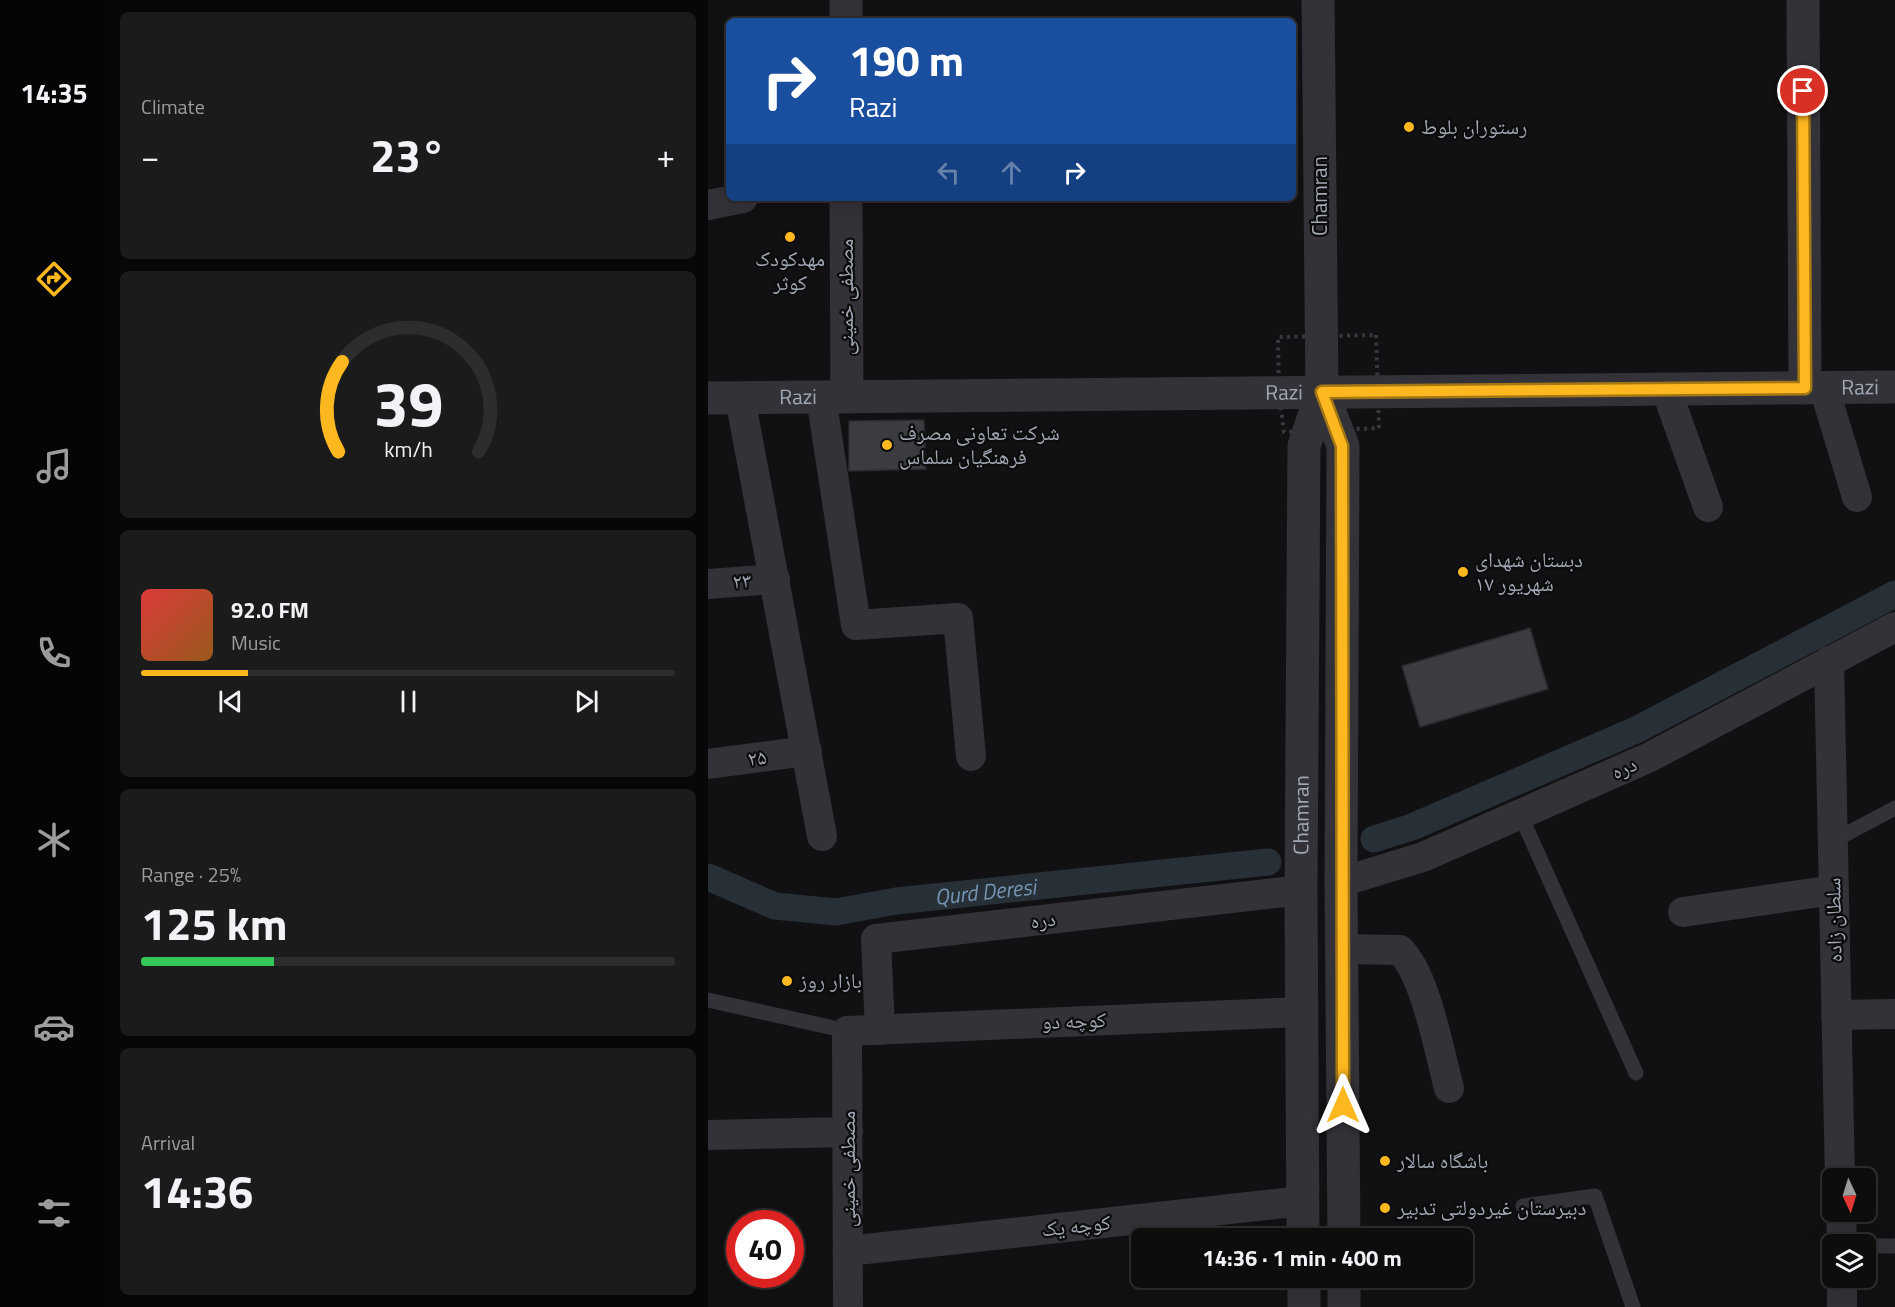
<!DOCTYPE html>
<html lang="en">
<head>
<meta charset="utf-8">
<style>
  :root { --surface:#0d0d0e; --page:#1b1b1c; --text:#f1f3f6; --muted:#9a9c9e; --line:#2d2d2e; --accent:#fdb71f }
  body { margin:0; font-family:"Titillium Web","Noto Naskh Arabic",sans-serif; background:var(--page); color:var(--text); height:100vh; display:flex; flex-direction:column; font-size:22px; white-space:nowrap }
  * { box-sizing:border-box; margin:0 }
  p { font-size:20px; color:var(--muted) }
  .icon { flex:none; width:33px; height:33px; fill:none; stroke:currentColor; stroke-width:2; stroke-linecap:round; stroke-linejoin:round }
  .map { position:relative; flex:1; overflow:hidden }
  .details { display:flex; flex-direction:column; gap:12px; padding:12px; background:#070708; width:600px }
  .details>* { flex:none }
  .hud { position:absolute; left:18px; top:18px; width:570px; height:183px; border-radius:9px; box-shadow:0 6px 24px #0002,0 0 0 2px var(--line); background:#1a4fa0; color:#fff; overflow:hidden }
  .needle { width:39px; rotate:176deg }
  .controls { position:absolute; left:1114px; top:1168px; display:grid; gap:12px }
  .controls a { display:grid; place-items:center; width:54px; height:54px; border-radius:9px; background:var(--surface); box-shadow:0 6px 24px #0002,0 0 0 2px var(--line); font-size:30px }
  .speed { position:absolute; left:18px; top:1210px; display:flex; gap:12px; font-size:30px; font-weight:700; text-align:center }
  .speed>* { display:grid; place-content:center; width:78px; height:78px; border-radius:50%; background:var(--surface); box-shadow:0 6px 24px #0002,0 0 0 2px var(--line); line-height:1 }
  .speed .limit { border:9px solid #d22; background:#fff; color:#111 }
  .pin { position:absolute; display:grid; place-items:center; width:51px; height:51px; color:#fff; margin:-26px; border:3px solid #fff; border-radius:50%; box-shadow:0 2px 6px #0007 }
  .me { position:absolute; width:66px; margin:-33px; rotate:0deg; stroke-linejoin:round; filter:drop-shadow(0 0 4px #0008) }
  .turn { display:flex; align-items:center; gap:21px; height:126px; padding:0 24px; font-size:27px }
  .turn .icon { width:78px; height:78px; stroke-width:2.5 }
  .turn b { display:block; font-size:42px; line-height:51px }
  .lanes { display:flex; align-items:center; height:57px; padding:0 24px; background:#0003; justify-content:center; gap:30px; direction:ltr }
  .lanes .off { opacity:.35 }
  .big { font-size:45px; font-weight:700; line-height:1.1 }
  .details .tile { flex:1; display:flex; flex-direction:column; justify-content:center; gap:9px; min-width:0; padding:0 21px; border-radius:9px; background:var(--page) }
  .details .dial { align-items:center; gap:0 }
  .dial svg { height:156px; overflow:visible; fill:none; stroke:var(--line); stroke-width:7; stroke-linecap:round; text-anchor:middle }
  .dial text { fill:var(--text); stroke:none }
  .song { display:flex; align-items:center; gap:18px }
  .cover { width:72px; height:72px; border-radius:9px; background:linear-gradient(135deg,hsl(0 70% 55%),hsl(30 70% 35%)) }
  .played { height:6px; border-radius:3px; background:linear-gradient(90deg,var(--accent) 20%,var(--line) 20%) }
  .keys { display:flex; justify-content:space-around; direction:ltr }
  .heat { display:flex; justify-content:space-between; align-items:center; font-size:33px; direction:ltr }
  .charge { height:9px; border-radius:4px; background:linear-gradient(90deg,#34c759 25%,var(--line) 0) }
  .trip { position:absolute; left:423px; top:1228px; width:342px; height:60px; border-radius:9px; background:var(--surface); box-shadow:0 6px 24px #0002,0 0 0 2px var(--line); font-weight:700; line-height:60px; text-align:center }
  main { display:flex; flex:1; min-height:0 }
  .tabs { display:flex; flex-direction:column; width:108px; justify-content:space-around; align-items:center; background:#050506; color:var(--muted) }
  .tabs .icon { width:42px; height:42px }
  .tabs .active { color:var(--accent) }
  .tabs b { font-size:27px; color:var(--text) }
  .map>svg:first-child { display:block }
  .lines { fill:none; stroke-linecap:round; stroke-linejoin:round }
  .canal { stroke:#272f37; stroke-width:27 }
  .building { fill:#3a3c40; stroke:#2b2b2f; stroke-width:1.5 }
  .path { stroke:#38393f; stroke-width:4; stroke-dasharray:3 4.5; stroke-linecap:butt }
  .service { stroke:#323238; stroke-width:15 }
  .minor { stroke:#323238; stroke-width:30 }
  .tertiary { stroke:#323238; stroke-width:33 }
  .route-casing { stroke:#a47714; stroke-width:15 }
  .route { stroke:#fdb71f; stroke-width:10 }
  .poi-dot { fill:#fdb71f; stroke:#0c0c0d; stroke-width:2 }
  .labels { text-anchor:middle; stroke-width:4.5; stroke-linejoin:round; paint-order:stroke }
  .poi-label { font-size:21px; fill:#a1a7b4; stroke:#0c0c0d; text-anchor:start }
  .street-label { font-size:21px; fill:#a1a7b4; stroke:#0c0c0d }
  .water-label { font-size:22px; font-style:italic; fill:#7594b2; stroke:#0c0c0d }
</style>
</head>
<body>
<main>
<nav class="tabs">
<b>14:35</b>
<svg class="icon active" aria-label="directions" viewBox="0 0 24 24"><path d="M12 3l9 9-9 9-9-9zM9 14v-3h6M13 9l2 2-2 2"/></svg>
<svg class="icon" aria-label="music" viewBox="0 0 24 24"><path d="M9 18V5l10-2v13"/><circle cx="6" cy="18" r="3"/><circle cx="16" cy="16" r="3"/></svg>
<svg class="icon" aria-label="phone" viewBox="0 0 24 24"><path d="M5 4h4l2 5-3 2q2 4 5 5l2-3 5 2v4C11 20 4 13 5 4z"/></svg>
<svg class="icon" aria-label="climate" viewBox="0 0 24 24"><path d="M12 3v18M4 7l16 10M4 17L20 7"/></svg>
<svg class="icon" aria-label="car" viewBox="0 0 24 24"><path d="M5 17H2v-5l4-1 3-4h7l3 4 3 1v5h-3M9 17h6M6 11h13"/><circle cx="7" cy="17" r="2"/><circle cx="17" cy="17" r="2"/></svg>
<svg class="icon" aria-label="filters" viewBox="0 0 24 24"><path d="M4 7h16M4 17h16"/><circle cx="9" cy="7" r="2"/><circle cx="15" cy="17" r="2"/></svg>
</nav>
<section class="details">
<div class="tile"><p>Climate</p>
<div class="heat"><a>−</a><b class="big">23°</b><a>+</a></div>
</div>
<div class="tile dial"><svg viewBox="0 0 100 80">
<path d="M14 69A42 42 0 1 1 86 69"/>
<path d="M14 69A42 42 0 0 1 16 23" stroke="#fdb71f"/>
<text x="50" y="56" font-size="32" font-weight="700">39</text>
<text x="50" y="72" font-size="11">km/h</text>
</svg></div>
<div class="tile">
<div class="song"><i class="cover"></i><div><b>92.0 FM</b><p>Music</p></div></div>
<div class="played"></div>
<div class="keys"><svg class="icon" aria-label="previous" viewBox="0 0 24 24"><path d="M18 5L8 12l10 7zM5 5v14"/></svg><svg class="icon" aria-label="pause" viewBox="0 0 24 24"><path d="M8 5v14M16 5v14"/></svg><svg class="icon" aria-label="next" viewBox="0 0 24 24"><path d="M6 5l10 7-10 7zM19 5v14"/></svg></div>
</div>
<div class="tile"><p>Range · 25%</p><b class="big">125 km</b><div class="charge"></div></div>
<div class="tile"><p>Arrival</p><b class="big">14:36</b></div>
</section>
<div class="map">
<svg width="1187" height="1307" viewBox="0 0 1187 1307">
  <rect width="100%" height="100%" fill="#111113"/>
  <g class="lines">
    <!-- canal -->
    <g class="canal">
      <path d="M666,839L704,827L928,730L1187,594"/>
      <path id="s1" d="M0,877L67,906L128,912L188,901L560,862"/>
    </g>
  </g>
  <!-- building -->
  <path class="building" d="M216,420L218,469L141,471V421Z
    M822,628L840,689L712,727L694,666Z"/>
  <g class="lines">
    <!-- path -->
    <path class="path" d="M668,335L671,428L576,432L571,393L570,337Z"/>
    <!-- service -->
    <path class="service" d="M812,814L928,1073
      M1125,841L1187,808
      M0,1000L139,1031
      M815,1206L887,1196L925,1307
      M1158,1246H1187"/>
    <!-- minor -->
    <path class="minor" d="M0,205L35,198
      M1116,388L1149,497
      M958,389L1000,507
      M113,397L148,625L250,618L263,756
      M32,398L114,836
      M0,584L67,579
      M1121,661L1132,1179
      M0,764L99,751
      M633,882L715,857L942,757L1187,627
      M975,912L1126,890
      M634,949L692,950C718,976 731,1051 741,1088
      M1128,1015L1187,1014
      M172,1030L168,939L593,890
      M0,1135L140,1132
      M1133,1212L1134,1245
      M140,1251L595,1201
      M1134,1278V1307
      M140,1307L139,1031L593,1012"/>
    <!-- tertiary -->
    <g class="tertiary">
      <path d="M138,0V21"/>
      <path d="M1095,0L1097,388"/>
      <path d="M138,198L139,397"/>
      <path d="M614,392L635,446L633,882L636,1239"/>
      <path id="s2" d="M0,398L1187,387"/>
      <path id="s3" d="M595,1239L593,890L596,446L614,392L610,0"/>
      <path d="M596,1278V1307"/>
      <path d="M636,1278V1307"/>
    </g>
  </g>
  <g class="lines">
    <!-- route casing -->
    <g class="route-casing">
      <path id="route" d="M635,1105L634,446L614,392L1097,388L1095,91"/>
    </g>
    <!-- route -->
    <use href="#route" class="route"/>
  </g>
  <!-- markers -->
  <g class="poi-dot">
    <circle cx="701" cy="127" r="6"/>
    <circle cx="82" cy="237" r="6"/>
    <circle cx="179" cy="445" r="6"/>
    <circle cx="755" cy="572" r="6"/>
    <circle cx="79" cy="981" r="6"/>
    <circle cx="677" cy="1161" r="6"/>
    <circle cx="677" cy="1208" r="6"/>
  </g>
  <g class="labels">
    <!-- poi labels -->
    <g class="poi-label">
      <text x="713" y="134">رستوران بلوط</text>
      <text x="82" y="266" text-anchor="middle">مهدکودک<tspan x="82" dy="24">کوثر</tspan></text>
      <text x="191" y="440">شرکت تعاونی مصرف<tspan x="191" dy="24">فرهنگیان سلماس</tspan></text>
      <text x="767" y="567">دبستان شهدای<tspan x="767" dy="24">۱۷ شهریور</tspan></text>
      <text x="91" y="988">بازار روز</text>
      <text x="689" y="1168">باشگاه سالار</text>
      <text x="689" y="1215">دبیرستان غیردولتی تدبیر</text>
    </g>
    <!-- street labels -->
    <g class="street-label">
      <text transform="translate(612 196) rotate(-90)" y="7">Chamran</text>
      <text transform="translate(138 297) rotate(-90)" y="7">مصطفی خمینی</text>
      <text dy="7" stroke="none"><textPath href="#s2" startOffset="1152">Razi</textPath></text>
      <text dy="7" stroke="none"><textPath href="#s2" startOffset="576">Razi</textPath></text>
      <text dy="7" stroke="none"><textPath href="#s2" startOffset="90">Razi</textPath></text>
      <text transform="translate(34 581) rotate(-4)" y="7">۲۳</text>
      <text transform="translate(49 758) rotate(-8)" y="7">۲۵</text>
      <text transform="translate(916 768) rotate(-24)" y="7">دره</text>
      <text dy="7" stroke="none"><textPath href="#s3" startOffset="424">Chamran</textPath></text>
      <text transform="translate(335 920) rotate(-7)" y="7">دره</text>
      <text transform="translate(1126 920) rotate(-91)" y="7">سلطان زاده</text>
      <text transform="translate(366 1021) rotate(-2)" y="7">کوچه دو</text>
      <text transform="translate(140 1169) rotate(-90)" y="7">مصطفی خمینی</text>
      <text transform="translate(368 1226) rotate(-6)" y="7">کوچه یک</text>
    </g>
    <!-- water labels -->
    <g class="water-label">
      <text dy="8" stroke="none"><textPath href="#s1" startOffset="285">Qurd Deresi</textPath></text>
    </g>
  </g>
</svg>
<div class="controls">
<a><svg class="needle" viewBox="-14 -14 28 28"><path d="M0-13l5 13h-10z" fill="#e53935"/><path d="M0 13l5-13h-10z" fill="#9a9c9e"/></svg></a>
<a><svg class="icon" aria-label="layers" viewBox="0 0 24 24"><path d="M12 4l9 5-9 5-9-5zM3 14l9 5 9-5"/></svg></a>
</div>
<div class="speed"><div class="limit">40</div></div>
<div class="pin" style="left:1095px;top:91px;background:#d93025"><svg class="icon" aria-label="arrive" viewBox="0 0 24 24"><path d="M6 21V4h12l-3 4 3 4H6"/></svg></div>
<svg class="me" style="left:635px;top:1105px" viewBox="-20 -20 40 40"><path d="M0-17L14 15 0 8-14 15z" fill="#fdb71f" stroke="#fff" stroke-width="4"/></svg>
<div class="trip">14:36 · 1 min · 400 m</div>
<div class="hud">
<div class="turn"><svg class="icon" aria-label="right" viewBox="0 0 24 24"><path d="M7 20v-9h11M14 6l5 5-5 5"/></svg><div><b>190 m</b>Razi</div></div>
<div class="lanes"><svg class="icon off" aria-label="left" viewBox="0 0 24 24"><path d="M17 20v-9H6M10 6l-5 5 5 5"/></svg><svg class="icon off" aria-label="ahead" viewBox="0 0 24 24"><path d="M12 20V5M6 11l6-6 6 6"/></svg><svg class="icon" aria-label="right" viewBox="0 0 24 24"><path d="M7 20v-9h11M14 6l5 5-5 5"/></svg></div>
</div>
</div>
</main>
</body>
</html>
